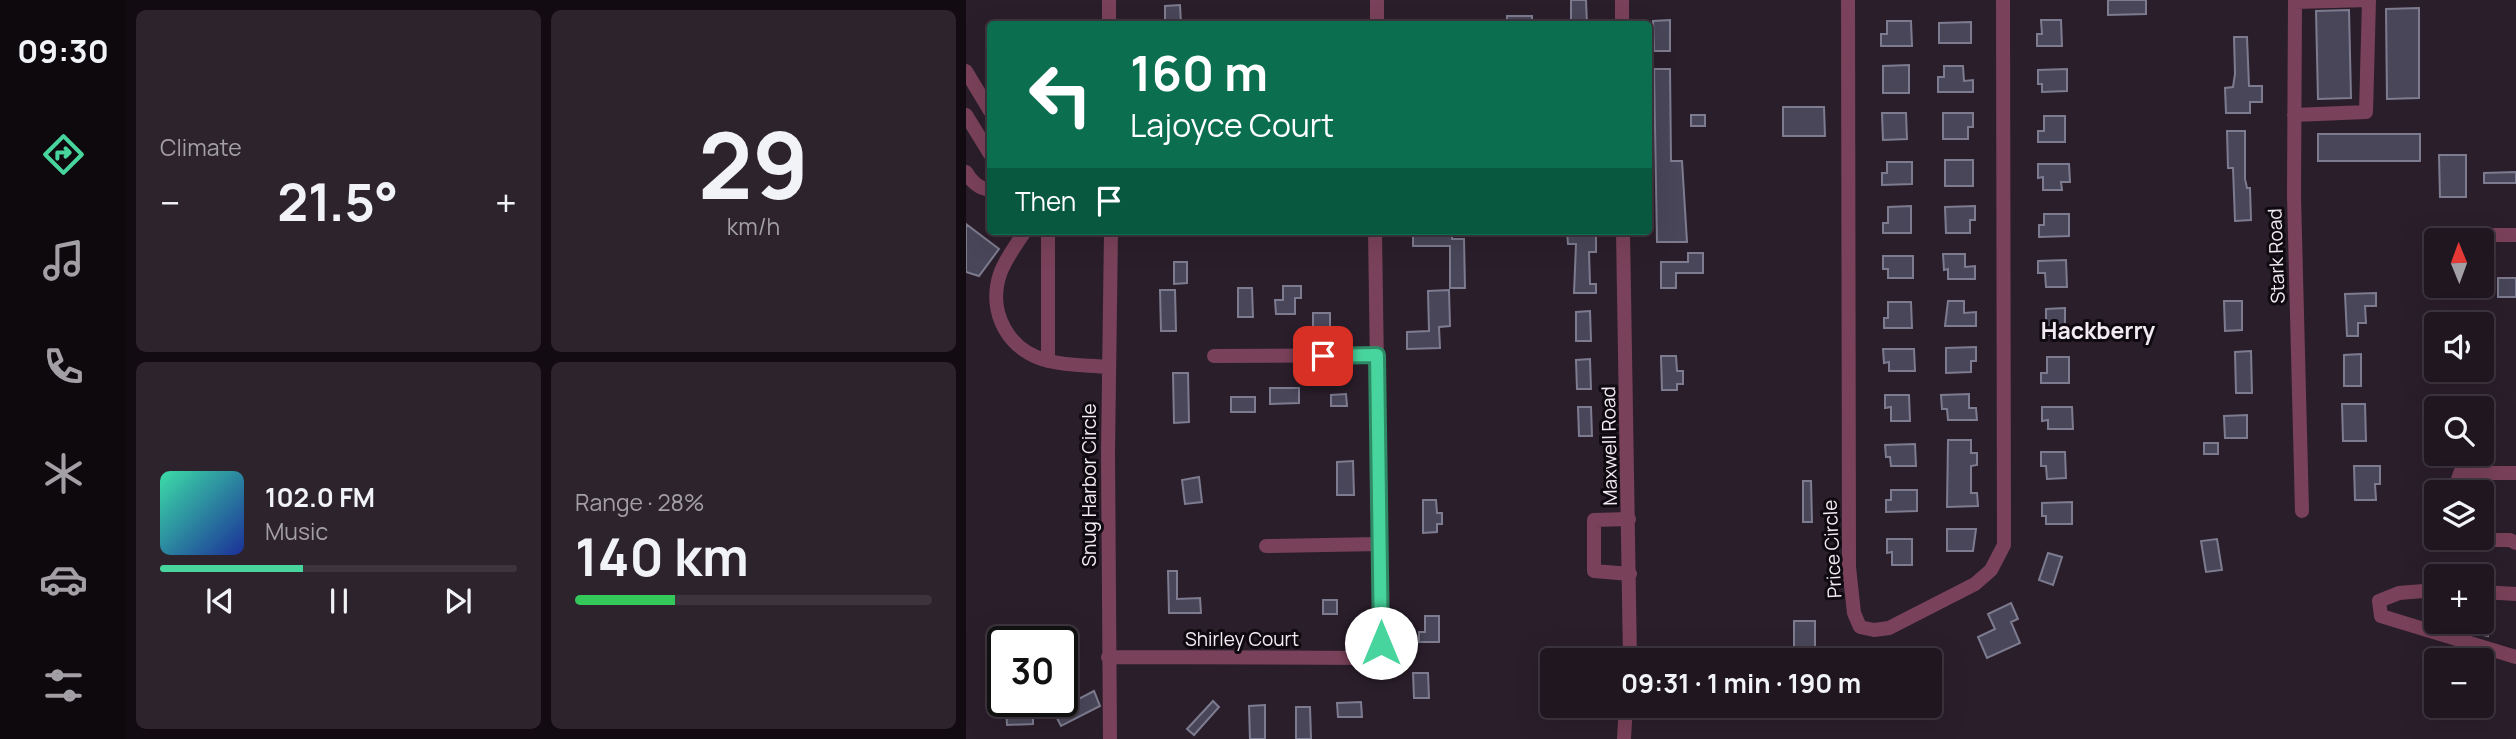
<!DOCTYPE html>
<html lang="en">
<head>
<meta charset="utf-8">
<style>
  :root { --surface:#201620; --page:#2d232d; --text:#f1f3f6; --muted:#a29fa5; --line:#3d353e; --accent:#48d49d }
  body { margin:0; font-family:Manrope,sans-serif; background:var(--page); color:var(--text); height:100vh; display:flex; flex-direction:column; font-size:26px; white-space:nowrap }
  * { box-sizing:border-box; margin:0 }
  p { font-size:23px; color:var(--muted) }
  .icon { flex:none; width:38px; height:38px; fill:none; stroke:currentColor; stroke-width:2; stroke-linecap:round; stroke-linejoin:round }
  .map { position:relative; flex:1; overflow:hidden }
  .drawer { display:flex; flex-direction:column; gap:10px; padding:10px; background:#120c12; width:840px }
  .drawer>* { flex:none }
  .top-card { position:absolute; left:21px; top:21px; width:665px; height:214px; border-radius:7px; box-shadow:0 7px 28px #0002,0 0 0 2px var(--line); background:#0b6e4f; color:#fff; overflow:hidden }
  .needle { width:46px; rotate:359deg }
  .tools { position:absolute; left:1458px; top:228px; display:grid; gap:14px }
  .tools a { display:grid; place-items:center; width:70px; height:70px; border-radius:7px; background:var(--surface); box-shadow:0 7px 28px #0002,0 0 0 2px var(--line); font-size:35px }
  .speed { position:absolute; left:21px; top:626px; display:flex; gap:14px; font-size:35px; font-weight:700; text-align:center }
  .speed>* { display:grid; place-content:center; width:91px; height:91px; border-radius:50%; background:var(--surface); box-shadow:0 7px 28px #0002,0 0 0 2px var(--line); line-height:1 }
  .speed .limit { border:4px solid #111; border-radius:10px; background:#fff; color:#111 }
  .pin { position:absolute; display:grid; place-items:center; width:60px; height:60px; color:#fff; margin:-30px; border-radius:14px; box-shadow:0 4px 10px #0006 }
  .me { position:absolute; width:77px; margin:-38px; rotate:0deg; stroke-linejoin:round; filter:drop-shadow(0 0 5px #0008) }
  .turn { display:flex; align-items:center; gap:24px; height:147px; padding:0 28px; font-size:32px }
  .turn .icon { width:91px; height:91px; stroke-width:2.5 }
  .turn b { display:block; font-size:49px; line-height:60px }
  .then { display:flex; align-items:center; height:66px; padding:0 28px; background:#0003; gap:14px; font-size:26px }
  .big { font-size:52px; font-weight:700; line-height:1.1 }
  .drawer .tile { flex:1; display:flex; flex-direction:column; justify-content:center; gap:10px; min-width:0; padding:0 24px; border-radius:10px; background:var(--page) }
  .drawer .dial { align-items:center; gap:0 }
  .dial b { font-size:91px; line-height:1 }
  .song { display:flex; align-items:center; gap:21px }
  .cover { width:84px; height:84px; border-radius:10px; background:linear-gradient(135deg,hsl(160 70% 55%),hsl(230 70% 35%)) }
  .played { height:7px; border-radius:4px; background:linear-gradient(90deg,var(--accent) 40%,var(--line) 40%) }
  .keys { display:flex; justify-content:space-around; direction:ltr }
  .heat { display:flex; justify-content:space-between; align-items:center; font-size:38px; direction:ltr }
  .charge { height:10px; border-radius:5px; background:linear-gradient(90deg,#34c759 28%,var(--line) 0) }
  .drawer .tiles { flex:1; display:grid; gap:10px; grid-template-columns:repeat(2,1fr) }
  .trip { position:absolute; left:574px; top:648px; width:402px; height:70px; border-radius:7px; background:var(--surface); box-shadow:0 7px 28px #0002,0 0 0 2px var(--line); font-weight:700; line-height:70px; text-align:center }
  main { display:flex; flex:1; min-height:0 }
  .tab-bar { display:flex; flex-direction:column; width:126px; justify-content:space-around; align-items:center; background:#0d090d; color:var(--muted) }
  .tab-bar .icon { width:49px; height:49px }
  .tab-bar .selected { color:var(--accent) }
  .tab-bar b { font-size:32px; color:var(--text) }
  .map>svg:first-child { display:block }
  .building { fill:#484658; stroke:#7d7b8f; stroke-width:2 }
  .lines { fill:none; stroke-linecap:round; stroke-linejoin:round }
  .minor { stroke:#7a425a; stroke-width:14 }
  .route-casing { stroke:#2f8a66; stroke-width:18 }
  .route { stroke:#48d49d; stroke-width:12 }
  .labels { text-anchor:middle; stroke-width:6; stroke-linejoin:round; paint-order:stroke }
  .street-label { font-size:19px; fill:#f3ebf4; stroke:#0f0a10 }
  .quarter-label { font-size:23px; font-weight:bold; fill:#f3ebf4; stroke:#0f0a10 }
</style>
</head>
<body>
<main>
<nav class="tab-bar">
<b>09:30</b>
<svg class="icon selected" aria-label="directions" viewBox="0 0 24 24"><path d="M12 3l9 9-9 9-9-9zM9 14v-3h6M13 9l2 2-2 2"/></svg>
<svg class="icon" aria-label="music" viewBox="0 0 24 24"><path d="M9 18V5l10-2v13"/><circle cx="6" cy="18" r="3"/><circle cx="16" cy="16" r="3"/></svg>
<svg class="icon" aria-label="phone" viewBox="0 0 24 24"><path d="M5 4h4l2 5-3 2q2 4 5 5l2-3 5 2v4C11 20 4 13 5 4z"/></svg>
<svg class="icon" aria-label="climate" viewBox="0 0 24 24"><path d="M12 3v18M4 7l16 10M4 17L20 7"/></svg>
<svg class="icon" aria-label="car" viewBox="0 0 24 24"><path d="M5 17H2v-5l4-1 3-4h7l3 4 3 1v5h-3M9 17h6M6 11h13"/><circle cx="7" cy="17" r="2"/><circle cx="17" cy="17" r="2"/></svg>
<svg class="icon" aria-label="filters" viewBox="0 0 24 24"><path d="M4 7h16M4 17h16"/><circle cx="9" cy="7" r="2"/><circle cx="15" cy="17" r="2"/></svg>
</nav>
<section class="drawer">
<div class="tiles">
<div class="tile"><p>Climate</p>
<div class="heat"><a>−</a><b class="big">21.5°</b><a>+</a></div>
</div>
<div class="tile dial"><b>29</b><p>km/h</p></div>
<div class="tile">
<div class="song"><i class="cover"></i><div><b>102.0 FM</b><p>Music</p></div></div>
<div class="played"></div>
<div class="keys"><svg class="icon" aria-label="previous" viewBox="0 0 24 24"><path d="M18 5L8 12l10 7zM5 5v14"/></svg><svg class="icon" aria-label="pause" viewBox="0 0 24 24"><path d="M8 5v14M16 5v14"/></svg><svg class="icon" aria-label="next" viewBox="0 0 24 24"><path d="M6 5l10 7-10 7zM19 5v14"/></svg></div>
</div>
<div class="tile"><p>Range · 28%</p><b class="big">140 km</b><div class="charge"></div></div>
</div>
</section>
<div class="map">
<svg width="1550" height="739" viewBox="0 0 1550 739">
  <rect width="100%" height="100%" fill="#2a1e2b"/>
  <!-- building -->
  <path class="building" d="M605,0H620L621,24H605Z
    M1142,0H1180V14L1142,15Z
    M214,5L215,24H199V6Z
    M1453,8V98L1421,99L1420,9Z
    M1383,10L1385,98L1352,99L1350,11Z
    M541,16H566V24H541Z
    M704,20V51H688L687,21Z
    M1075,20H1095L1096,46H1071V34H1076Z
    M921,21H945L946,46H915V34H921Z
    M1005,22V43H973V23Z
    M1268,37H1281L1283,86H1296V102H1284V113H1260L1259,88L1267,87L1269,74Z
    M943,65V93H917V66Z
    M978,66H997L998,81L1007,80V92H972V77H978Z
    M688,69H704L705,161H716L721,242H691Z
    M1101,69V91L1076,92V84H1072V70Z
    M817,107H858L859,136H817Z
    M916,113H940L941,139L917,140Z
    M977,113H1007V127H1002V139H977Z
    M725,115H739V126H725Z
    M1078,116H1099V142H1072V131H1078Z
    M1261,131H1279V179L1281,188H1284L1285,220L1269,221L1267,168H1262Z
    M1352,134H1454V161H1352Z
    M1473,155H1500V197H1474Z
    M979,160H1007V186H979Z
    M921,162H946V184L916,185V173H921Z
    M1072,164H1103L1104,182H1095L1096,190H1077V177L1072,178Z
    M1550,172V183H1518V173Z
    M945,206V233H917V223H922V207Z
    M1009,206V220H1004V233H980L979,207Z
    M1078,214H1103V236L1073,237V225H1078Z
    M0,224L33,249L13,276L0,272Z
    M447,231H486V239H498L499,288H484V246H447Z
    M623,231V236H630V252H623L624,284H630V293H608L610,244H602L601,232Z
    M722,253H737V273H710V288H695V262H722Z
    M977,254H999V267L1009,266V279H982V269L978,270Z
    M917,256H947V278H922V269H917Z
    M1100,260L1101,287H1080L1079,273H1072V261Z
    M208,262H221V283L208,284Z
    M1532,278H1550V297H1532Z
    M317,286H335V298H329V314H310L309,300H317Z
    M272,288H286L287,317H272Z
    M194,290H209L210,331H195Z
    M483,290L484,326L473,327L474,348L441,349V332L463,331L462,291Z
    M1410,293V306H1399L1400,323H1392V336H1381L1379,294Z
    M982,301H998V313L1010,312V326H979Z
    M1258,301H1276V330L1259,331Z
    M922,302H945L946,328H918V318H922Z
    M1099,308V334L1075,335V324H1080V309Z
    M624,311L625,341H610V312Z
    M347,313H364V332H347Z
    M1010,347V361H1005V372L980,373V348Z
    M917,349H948L949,371H923V362L918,363Z
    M1285,351L1286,393H1270L1269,352Z
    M1395,354V386H1378V355Z
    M695,356H710L711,371H717V384H711V390H696Z
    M1081,357H1103V383H1075V373H1081Z
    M624,359L625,389H611L610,360Z
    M207,373H222L223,422L208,423Z
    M304,388H333V403L304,404Z
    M380,394L381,406H365V395Z
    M1003,394V408H1010L1011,420H982L981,409H976L975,395Z
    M919,395H943L944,421H925V407L919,408Z
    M265,397H289V412H265Z
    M1376,404H1399L1400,441H1377Z
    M612,407H625L626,436H613Z
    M1076,407H1106L1107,429H1082V420L1076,421Z
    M1281,415V438H1259L1258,416Z
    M982,440H1005V453H1011V465L1005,466V493H1011L1012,506L981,507Z
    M1238,443H1252V454H1238Z
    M949,444L950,466H925L924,457H920L919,445Z
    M1075,452H1099L1100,478L1081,479L1080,466H1075Z
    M387,461L388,495H371V462Z
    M1388,466H1414V484H1409L1410,500H1389Z
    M233,477L236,502L219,504L216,480Z
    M837,481H845L846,522H837Z
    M925,490H951V511L920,512V500H925Z
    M457,500H470L471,513H476V524H471V532L457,533Z
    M1106,502V524H1080V516H1076V503Z
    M981,529H1010L1007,551H981Z
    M921,539H946V565H926V552L921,553Z
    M1251,539L1256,570L1240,572L1235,541Z
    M1082,553L1096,557L1087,585L1073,580Z
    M202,571H211V599L234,598L235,613H203Z
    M357,600H371V614H357Z
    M1045,603L1052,619L1045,622L1054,643L1021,658L1012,637L1029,629L1022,614Z
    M459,616H473V642H453V632H459Z
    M828,621H849V659H828Z
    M1502,621H1521L1522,636L1502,632Z
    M447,673H462L463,698H448Z
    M96,685L105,703L128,691L134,706L95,726L88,712L96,709L93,702H96Z
    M247,701L253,707L228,735L221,729Z
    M395,702L396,717H372L371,703Z
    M299,705V739H284L283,706Z
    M67,706V724L41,725L40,707Z
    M330,707H344L345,739H330Z"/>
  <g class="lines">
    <!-- minor -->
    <path class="minor" d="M143,0V24
      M656,0V24
      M882,0L883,567L888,613L894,627L908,630L923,628L1009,584L1025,570L1038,545L1037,0
      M1329,0L1328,196L1336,511
      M1329,2L1403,0
      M411,24V0
      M0,71L24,111
      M0,115L24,154
      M1328,115L1400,112L1403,0
      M0,172C5,181 14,190 24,189
      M59,231C51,244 39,259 34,274C21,313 43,352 83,361C102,366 123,365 143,367
      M82,231V361
      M657,231L664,660
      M1506,235H1550
      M248,356L411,355
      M1488,492L1494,473H1550
      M663,519L628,520V571L664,574
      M1494,537L1497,540H1544L1550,543
      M300,546L415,544
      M1470,590L1433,593L1413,601L1415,616L1550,657
      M1516,592L1550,594
      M142,657L410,658L415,643L409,231
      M144,739L142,453L145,231
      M658,739L660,705"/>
  </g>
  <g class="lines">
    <!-- route casing -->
    <g class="route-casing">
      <path id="route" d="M357,356L411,355L415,643"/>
    </g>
    <!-- route -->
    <use href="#route" class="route"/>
  </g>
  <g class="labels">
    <!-- street labels -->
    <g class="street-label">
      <text transform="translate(1310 256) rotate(-92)" y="7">Stark Road</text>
      <text transform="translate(643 446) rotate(-91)" y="7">Maxwell Road</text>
      <text transform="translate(123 485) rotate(-90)" y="7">Snug Harbor Circle</text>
      <text transform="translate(866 549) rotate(-93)" y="7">Price Circle</text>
      <text x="276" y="646">Shirley Court</text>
    </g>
    <!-- quarter labels -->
    <g class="quarter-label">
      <text x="1132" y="339">Hackberry</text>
    </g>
  </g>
</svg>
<div class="tools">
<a><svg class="needle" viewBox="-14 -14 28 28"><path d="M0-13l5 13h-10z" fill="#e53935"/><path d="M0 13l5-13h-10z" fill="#a29fa5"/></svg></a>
<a><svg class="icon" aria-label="sound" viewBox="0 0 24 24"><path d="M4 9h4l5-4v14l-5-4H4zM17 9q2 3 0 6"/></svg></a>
<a><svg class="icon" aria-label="search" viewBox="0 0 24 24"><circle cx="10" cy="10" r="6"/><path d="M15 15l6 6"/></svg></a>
<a><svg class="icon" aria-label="layers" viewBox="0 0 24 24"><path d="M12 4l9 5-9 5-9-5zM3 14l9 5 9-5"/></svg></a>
<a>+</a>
<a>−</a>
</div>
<div class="speed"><div class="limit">30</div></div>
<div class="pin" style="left:357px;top:356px;background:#d93025"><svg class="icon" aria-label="arrive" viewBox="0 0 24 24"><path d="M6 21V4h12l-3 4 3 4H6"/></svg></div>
<svg class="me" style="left:415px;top:643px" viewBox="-20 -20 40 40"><circle r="19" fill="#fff"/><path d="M0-13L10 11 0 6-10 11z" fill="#48d49d"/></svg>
<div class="trip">09:31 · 1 min · 190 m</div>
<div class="top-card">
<div class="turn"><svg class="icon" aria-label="left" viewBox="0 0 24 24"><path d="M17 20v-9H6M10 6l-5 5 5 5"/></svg><div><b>160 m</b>Lajoyce Court</div></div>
<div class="then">Then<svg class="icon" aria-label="arrive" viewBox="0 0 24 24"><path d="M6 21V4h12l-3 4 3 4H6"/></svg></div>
</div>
</div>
</main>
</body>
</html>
